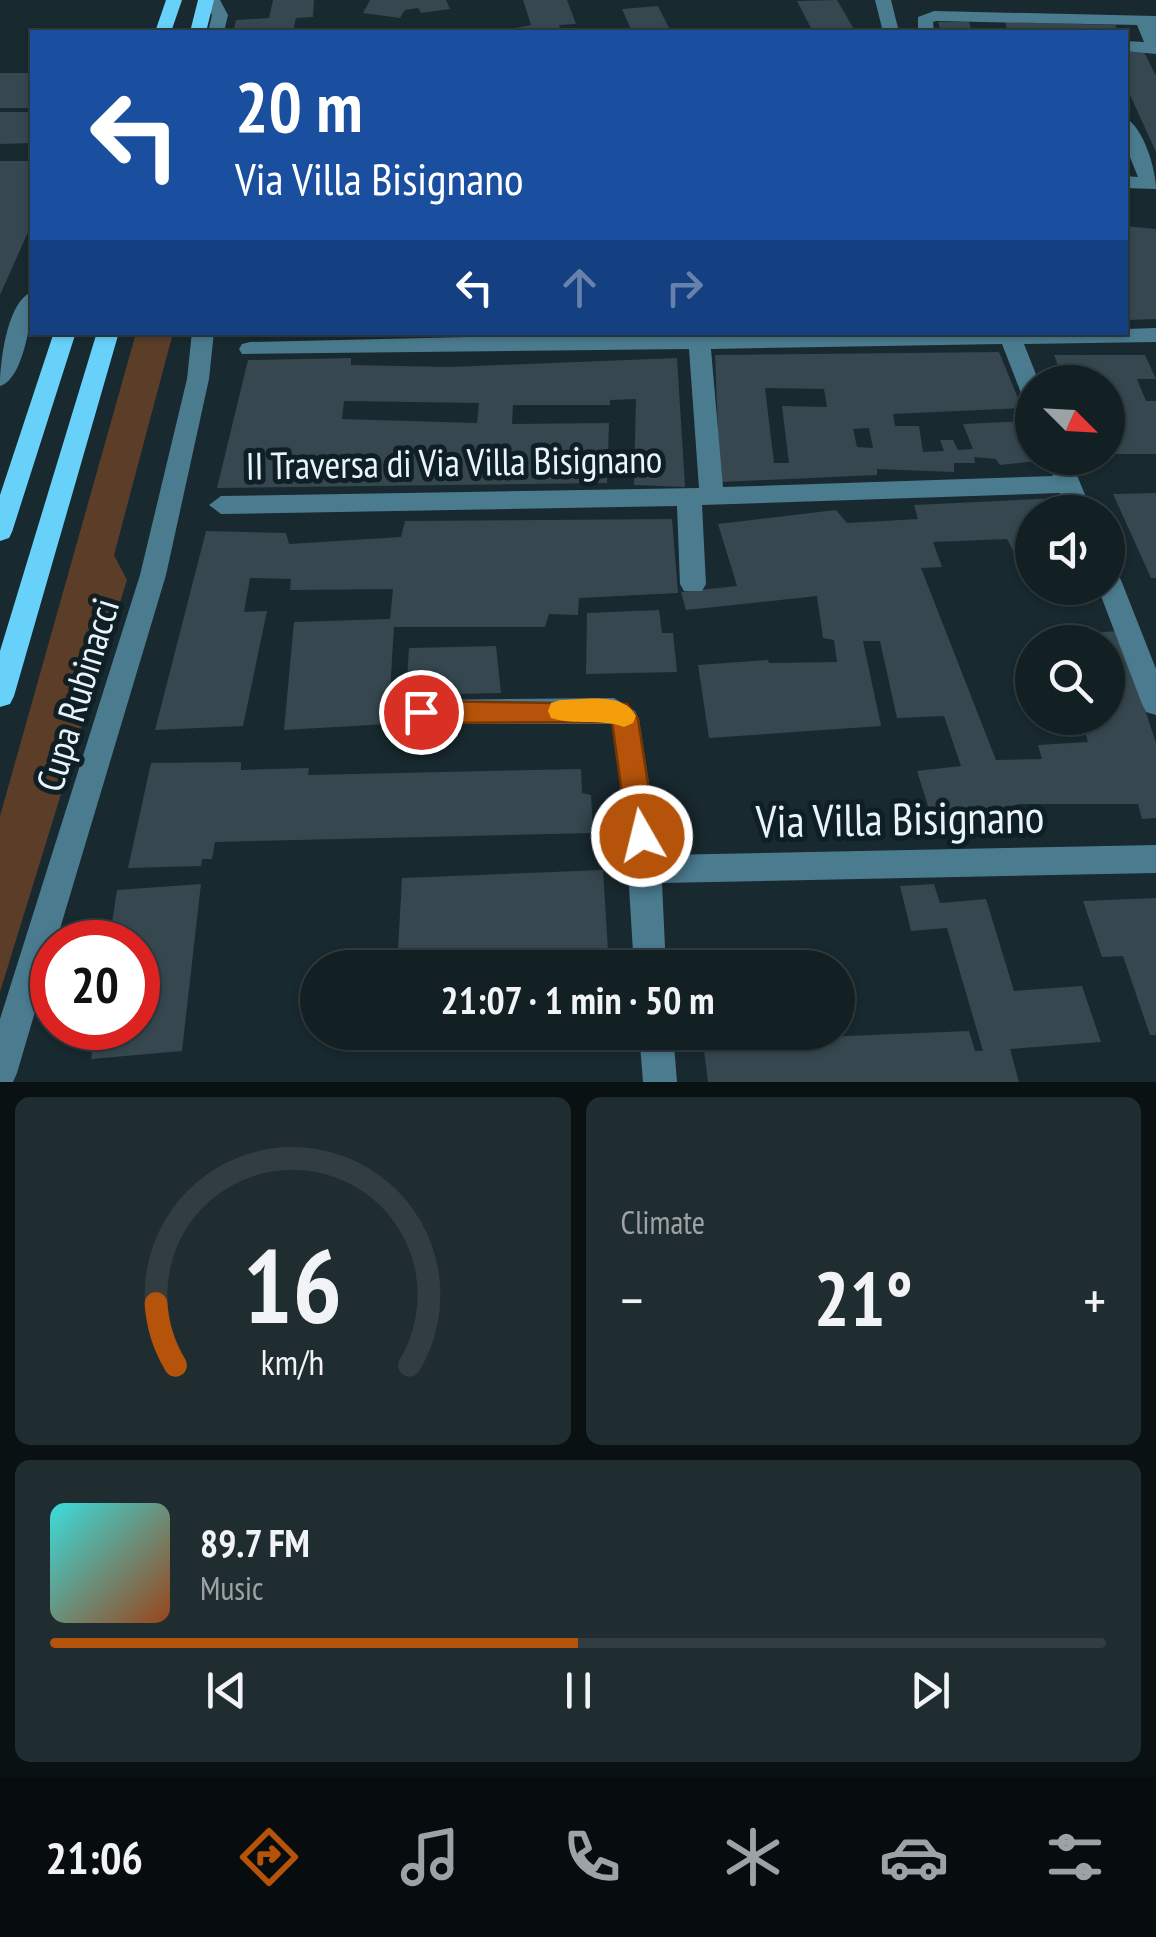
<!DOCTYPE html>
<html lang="en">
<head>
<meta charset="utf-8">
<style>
  :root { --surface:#121f23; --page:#1f2c30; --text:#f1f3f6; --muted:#9ca2a6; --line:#313d41; --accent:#b45309 }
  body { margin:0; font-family:"PT Sans Narrow",sans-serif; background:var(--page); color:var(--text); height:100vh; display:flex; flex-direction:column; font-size:38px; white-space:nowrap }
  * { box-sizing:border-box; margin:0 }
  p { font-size:32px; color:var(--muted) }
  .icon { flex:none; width:55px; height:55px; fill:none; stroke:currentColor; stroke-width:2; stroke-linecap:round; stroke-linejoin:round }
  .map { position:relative; height:1082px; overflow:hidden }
  .sheet { display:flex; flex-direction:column; gap:15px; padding:15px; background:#0a1113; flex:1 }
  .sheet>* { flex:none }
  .top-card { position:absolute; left:30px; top:30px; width:1098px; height:305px; border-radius:0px; box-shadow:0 2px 8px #0004,0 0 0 2px var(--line); background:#1a4fa0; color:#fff; overflow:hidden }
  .needle { width:65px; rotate:114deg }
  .buttons { position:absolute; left:1015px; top:365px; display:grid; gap:20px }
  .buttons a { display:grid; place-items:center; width:110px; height:110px; border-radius:50%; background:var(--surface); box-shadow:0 2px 8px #0004,0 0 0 2px var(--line); font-size:50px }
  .speed { position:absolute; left:30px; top:920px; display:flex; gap:20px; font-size:50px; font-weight:700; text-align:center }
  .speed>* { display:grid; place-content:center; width:130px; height:130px; border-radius:50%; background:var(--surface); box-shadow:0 2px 8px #0004,0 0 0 2px var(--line); line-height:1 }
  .speed .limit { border:15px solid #d22; background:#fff; color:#111 }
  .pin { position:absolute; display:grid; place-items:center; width:85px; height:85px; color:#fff; margin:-42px; border:5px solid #fff; border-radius:50%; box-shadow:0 2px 10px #0007 }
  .me { position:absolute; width:110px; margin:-55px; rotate:352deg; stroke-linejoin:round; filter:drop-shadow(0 0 8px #0008) }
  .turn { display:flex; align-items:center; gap:35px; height:210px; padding:0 40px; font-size:45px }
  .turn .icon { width:130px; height:130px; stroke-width:2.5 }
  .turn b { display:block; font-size:70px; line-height:85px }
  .lanes { display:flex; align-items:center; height:95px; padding:0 40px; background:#0003; justify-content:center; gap:50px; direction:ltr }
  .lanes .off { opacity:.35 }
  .big { font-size:75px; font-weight:700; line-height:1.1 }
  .sheet .card { flex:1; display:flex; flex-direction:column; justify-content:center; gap:15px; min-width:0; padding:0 35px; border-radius:15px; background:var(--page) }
  .sheet .dial { align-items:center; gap:0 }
  .dial svg { height:260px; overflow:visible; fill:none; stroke:var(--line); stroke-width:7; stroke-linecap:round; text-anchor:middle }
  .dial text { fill:var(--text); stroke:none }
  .song { display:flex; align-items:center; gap:30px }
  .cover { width:120px; height:120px; border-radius:15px; background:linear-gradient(135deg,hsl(180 70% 55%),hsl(20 70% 35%)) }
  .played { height:10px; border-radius:5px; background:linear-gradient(90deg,var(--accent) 50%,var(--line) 50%) }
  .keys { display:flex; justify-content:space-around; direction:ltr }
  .heat { display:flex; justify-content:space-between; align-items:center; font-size:55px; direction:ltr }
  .sheet .tiles { flex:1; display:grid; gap:15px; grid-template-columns:1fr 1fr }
  .card:last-child { grid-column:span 2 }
  .trip { position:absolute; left:300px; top:950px; width:555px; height:100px; border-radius:50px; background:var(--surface); box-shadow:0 2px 8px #0004,0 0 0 2px var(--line); font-weight:700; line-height:100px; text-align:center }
  .dock { display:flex; height:160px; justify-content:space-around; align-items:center; background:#070c0e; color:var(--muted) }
  .dock .icon { width:70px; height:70px }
  .dock .active { color:var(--accent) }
  .dock b { font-size:45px; color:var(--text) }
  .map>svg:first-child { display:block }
  .green { fill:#5b3d28 }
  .building { fill:#36474f; fill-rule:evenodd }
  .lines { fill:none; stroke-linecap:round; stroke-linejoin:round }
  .minor { fill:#4b7b8f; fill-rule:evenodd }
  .major { fill:#67d1fa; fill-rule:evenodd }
  .route { fill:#b45309; stroke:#753606; stroke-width:2.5 }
  .slow { fill:#f59e0b }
  .labels { text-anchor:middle; stroke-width:10; stroke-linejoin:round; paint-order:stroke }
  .street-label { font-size:38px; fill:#e9f3f8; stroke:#0e1f26 }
  .near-street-label { font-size:45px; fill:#e9f3f8; stroke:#0e1f26 }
</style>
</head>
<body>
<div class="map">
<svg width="1156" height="1082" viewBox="0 0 1156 1082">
  <rect width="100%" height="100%" fill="#18292f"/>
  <!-- green -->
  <path class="green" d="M136,333H173L114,555L127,580L0,992V816Z"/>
  <!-- building -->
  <path class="building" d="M273,0H314L313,17L296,18L293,32H233L236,20L269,18Z
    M370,0H446L450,9L421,13L418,8L405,10L400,18L363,13Z
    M523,0H567L576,24L559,25L561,32H516L515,28L531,25Z
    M837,0L855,31L813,32L797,1Z
    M658,6L671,32H632L622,9Z
    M938,22H969L972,32H941Z
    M1005,22L1115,25L1119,32H1008Z
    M1125,50H1143L1156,76V152L1125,84Z
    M0,73H32V108H0Z
    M0,112H32V143L0,144Z
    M0,161H32V223L0,295Z
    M1125,226L1156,229V319L1129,320L1125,312Z
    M999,352L1022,408L893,414L895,426H919L923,452L944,451L940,440H953L958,450L973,449L963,424L1026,421L1032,434V458L1047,460L1000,465L996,459L974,457L975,463H954V472L877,469V475L720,482L715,355ZM765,388L824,389L827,407L782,406L789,463H774ZM869,428L873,448L857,447L853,429Z
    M1054,355H1145L1156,379H1137L1146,401H1156V454H1108V382H1065Z
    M351,358V365L450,367L677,358L685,487L634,485L636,399L610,400V405H513L512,424L609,423L607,483L217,488L248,360ZM344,401L479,403L477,423L342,419Z
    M1156,493V578H1151L1113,494Z
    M1059,498L1065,512H1032V560L1019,562L1007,539L933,542L942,567L921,568L996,760L1042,759L1038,745L1088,742L1081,718H1108V642H1057L1054,635L1119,631L1156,743V818L1142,819L1138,804H1017L1023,823L934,825L917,771L961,766L944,716L897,718L880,641H863L881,726L709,738L698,665L768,660L769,663L837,662L834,640L823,638L817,596L686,610L681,592L737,586L718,524L836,510L847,523L918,519L914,505Z
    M672,519L678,593L579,598L578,615L549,614L545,627H394L388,724L284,730L294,622L390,619L393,589L290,590L291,579L250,578L244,612L267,611L243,726L155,730L206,531L286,533L289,544L401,537L405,521Z
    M659,610L662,633H673L677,672L586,674L587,613Z
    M496,646L501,693L406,695L409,648Z
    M241,762V770L309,768L308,775L581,769L582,793L591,795L593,833L215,842L212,859H202L201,866L128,868L151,763Z
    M603,870L609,968H397L402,878Z
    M201,884L182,1051L91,1059L96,1028H138V942H109L117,890Z
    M934,884L940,903L986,899L1014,991L1082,986L1101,1042L1010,1049L1019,1082H708L703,1042L969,1031L975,1051H983L947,928L911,931L900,886Z
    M1156,898V1035H1150L1123,956L1102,957L1083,901Z"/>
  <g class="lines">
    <!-- minor -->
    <path class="minor" d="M204,0H220L228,15L224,32H208L212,15Z
      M875,0H891L899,32H883Z
      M934,11L1156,16V54L1125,51V41L1144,42L1137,25L936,21L933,22L934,32H918V17Z
      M1125,118C1143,126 1156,169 1156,189L1125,188V176L1138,177L1125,145Z
      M32,292C33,314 24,380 0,386C0,363 7,301 32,292Z
      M1156,328V342L1024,344L1039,382H1032V401L1021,393L1002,344L711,349L723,487L1053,476L1046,458H1070L1092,512H1068L1060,493L702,505L706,584L702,591H684L680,584L677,506L221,514L209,505L221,496L699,488L689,349L242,354L239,349L242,344L250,342L688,332H1125V329Z
      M192,332H214L209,379L166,575L56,942H52V954L17,1073L13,1082H0V1019L140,575L187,379Z
      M1108,570L1117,573L1121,580L1156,669V715L1146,712L1142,704L1098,588H1108Z
      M614,698L635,711L639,719L660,855L1156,845V873L662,883L666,968H634L629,887L633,875L612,724H421L411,720L407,712L411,704L421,700Z
      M639,1032H673L677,1082H643Z"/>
    <!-- major -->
    <path class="major" d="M166,0H182L171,32H155Z
      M198,0H214L206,32H190Z
      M54,332H76L12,532L9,538L0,541V495Z
      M97,332H119L14,696L10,704L0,707V651Z"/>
  </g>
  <!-- route -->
  <path class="route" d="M421,701L627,704L638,719L656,836L652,844L642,848L632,844L628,836L612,722L421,723L412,719L408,712L412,705Z"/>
  <!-- slow -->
  <path class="slow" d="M560,700C583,700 624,691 636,716L633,723L624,727C600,718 575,726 551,718L548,711L551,703Z"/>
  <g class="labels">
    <!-- street labels -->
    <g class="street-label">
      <text transform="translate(454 463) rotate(-1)" y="13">II Traversa di Via Villa Bisignano</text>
      <text transform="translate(78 695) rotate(-73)" y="13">Cupa Rubinacci</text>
    </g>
    <!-- near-street labels -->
    <g class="near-street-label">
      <text transform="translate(900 819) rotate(-1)" y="16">Via Villa Bisignano</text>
    </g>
  </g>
</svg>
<div class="buttons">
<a><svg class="needle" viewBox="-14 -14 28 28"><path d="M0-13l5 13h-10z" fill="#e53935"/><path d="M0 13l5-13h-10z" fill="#9ca2a6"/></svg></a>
<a><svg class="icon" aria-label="sound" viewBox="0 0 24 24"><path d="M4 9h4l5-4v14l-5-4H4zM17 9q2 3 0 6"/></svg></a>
<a><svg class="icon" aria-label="search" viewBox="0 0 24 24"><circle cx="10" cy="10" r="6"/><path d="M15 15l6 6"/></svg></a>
</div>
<div class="speed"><div class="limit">20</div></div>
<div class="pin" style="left:421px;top:712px;background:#d93025"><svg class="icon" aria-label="arrive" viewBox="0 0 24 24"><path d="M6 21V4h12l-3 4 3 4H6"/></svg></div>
<svg class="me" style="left:642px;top:836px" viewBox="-20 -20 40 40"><circle r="17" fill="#b45309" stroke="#fff" stroke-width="3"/><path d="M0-11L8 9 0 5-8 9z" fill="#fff"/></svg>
<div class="trip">21:07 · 1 min · 50 m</div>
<div class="top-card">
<div class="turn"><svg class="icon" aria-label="left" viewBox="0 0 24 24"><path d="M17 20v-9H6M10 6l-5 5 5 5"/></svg><div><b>20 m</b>Via Villa Bisignano</div></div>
<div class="lanes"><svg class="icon" aria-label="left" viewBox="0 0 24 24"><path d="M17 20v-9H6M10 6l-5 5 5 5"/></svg><svg class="icon off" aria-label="ahead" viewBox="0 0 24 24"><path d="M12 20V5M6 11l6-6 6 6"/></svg><svg class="icon off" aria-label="right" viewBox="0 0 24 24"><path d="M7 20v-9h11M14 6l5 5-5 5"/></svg></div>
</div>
</div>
<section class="sheet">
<div class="tiles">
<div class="card dial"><svg viewBox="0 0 100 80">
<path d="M14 69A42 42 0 1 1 86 69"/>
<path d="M14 69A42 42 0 0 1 8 50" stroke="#b45309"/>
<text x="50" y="56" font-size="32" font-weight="700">16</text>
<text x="50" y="72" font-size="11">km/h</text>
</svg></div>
<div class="card"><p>Climate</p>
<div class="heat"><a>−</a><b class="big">21°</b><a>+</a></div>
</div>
<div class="card">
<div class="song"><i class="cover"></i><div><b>89.7 FM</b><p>Music</p></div></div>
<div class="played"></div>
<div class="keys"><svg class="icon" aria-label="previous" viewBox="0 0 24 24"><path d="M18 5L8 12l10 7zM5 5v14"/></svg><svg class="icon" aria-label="pause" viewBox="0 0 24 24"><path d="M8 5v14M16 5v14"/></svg><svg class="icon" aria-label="next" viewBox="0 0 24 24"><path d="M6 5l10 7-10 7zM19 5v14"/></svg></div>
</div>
</div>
</section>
<nav class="dock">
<b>21:06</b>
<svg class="icon active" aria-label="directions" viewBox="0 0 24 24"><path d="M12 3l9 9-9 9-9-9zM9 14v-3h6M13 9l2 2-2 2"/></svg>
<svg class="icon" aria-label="music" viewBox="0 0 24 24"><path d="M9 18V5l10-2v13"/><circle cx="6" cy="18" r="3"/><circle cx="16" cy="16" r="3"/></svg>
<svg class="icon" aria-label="phone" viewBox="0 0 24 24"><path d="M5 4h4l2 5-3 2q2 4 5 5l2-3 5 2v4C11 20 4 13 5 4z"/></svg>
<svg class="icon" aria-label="climate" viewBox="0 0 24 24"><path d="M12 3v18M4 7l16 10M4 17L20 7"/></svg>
<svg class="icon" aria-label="car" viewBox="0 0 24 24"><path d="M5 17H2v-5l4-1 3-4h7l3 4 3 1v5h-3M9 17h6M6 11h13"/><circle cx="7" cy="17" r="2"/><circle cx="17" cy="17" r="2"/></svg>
<svg class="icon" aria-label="filters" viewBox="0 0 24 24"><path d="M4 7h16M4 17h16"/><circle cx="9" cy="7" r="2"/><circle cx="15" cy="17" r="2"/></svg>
</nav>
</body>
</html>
